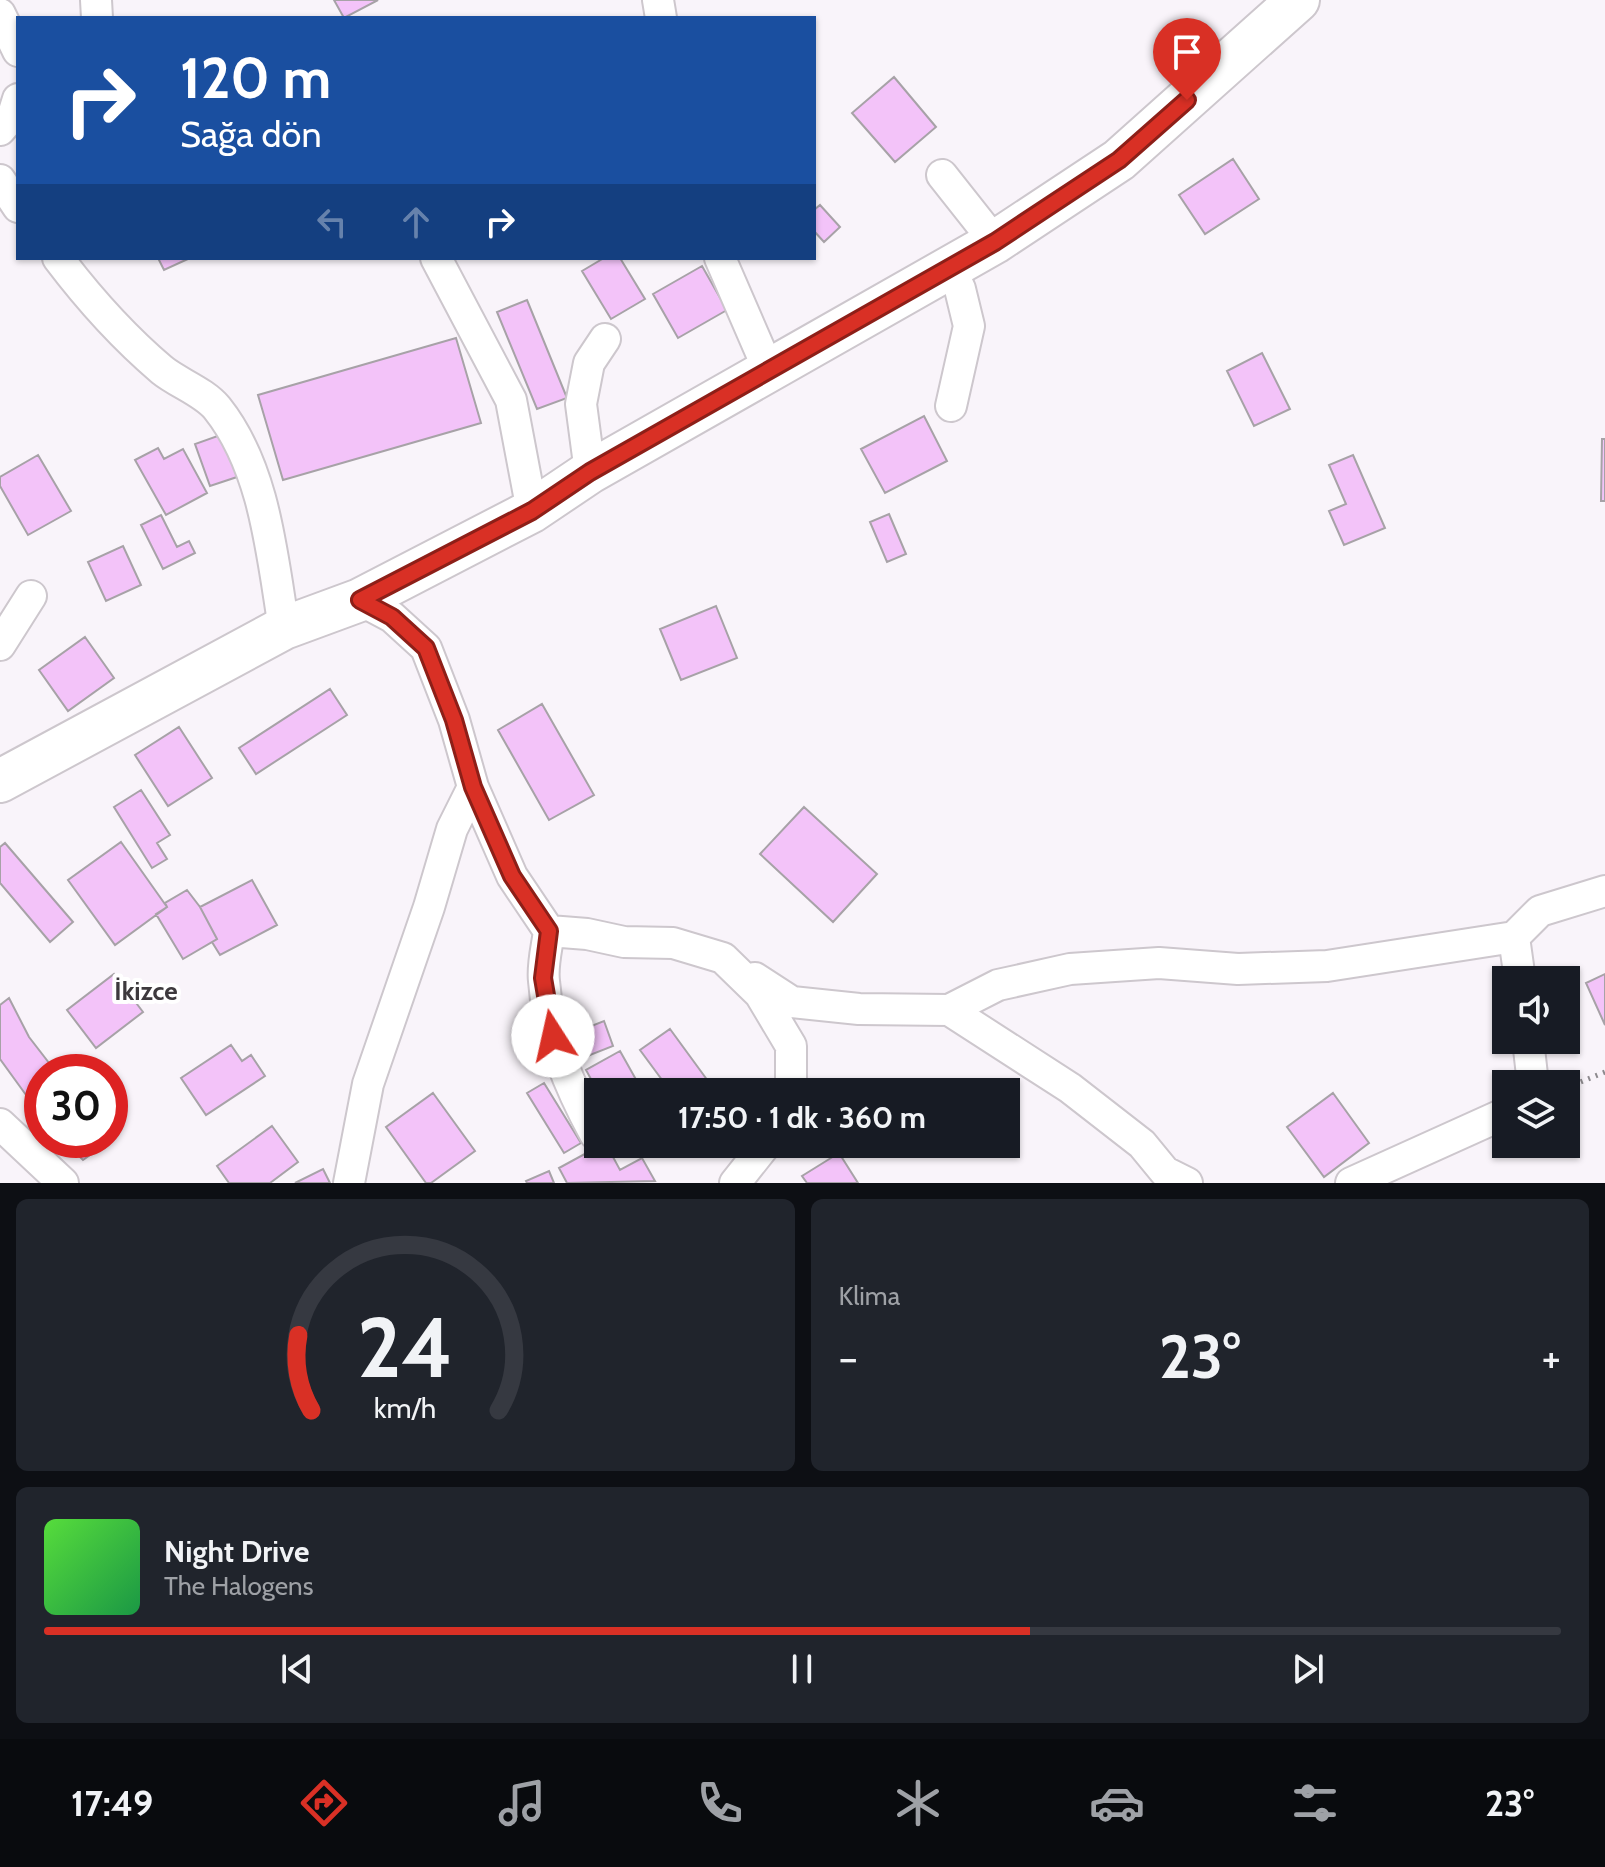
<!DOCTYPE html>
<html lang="tr">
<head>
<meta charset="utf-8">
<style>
  :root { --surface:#171b24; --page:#20242c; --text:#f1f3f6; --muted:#9ea1a6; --line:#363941; --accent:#d93025 }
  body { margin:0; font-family:Cabin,sans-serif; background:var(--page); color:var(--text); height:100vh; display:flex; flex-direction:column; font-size:30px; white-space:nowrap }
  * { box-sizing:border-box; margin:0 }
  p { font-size:26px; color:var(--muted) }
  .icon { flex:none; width:44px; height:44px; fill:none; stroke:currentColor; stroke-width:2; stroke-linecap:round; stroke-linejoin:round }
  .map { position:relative; height:1183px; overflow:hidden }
  .sheet { display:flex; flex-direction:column; gap:16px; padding:16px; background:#0d0f14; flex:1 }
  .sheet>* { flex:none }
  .top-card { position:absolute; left:16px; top:16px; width:800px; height:244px; border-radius:0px; box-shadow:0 2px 6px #0004; background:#1a4fa0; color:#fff; overflow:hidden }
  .fabs { position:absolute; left:1492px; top:966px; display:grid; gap:16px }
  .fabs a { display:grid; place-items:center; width:88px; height:88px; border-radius:0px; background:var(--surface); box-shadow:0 2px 6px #0004; font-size:40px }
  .speed { position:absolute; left:24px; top:1054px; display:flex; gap:16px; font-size:40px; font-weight:700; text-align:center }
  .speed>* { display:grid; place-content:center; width:104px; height:104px; border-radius:50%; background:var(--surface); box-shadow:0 2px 6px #0004; line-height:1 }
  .speed .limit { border:12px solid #d22; background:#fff; color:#111 }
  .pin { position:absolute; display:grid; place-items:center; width:68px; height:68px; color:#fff; margin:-82px -34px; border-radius:50% 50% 50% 0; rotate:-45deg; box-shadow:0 0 8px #0007 }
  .pin .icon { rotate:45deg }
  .me { position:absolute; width:88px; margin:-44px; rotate:350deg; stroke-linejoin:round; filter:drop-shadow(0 0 6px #0008) }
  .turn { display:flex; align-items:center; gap:28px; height:168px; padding:0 32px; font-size:36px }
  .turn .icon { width:104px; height:104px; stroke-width:2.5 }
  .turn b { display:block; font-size:56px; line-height:68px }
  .lanes { display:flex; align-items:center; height:76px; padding:0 32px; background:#0003; justify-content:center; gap:40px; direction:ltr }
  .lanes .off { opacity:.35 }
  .big { font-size:60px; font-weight:800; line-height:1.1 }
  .sheet .card { flex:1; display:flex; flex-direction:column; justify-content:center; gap:12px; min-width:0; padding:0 28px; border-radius:12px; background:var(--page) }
  .sheet .dial { align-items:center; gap:0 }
  .dial svg { height:208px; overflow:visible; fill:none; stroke:var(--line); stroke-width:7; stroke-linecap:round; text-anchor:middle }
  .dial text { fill:var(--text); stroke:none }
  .song { display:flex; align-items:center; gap:24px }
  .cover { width:96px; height:96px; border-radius:12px; background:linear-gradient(135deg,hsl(110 70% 55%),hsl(140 70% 35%)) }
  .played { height:8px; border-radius:4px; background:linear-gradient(90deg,var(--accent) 65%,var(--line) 65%) }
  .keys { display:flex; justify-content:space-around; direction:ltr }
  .heat { display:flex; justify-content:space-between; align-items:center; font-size:44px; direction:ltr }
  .sheet .tiles { flex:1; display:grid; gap:16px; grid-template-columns:1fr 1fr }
  .card:last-child { grid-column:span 2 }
  .trip { position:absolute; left:584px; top:1078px; width:436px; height:80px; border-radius:0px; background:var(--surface); box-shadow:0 2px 6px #0004; font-weight:800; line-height:80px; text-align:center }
  .dock { display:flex; height:128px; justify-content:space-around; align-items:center; background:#090b0e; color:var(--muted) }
  .dock .icon { width:56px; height:56px }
  .dock .selected { color:var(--accent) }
  .dock b { font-size:36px; color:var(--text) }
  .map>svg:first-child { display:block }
  .building { fill:#f3c3f9; stroke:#a7a2a7; stroke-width:2 }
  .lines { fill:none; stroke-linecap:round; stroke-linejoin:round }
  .street-casing { stroke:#cdc7cd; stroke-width:34 }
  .secondary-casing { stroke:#cdc7cd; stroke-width:46 }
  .path { stroke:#8d8a8e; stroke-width:5; stroke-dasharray:2 6; stroke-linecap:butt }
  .street { stroke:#fff; stroke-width:30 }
  .secondary { stroke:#fff; stroke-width:42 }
  .route-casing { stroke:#8d1f18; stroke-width:20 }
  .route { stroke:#d93025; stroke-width:14 }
  .labels { text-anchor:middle; stroke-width:8; stroke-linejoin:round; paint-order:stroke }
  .quarter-label { font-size:26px; font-weight:bold; fill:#3d393d; stroke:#fff }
</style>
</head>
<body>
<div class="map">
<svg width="1605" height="1183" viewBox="0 0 1605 1183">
  <rect width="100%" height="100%" fill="#f9f4fa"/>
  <!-- building -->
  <path class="building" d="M334,0H378L344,18Z
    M894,77L936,127L895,162L852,113Z
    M1233,159L1259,199L1205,234L1179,195Z
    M820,205L840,227L824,242L814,231V210Z
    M158,258H190L164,270Z
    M604,258H620L645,299L611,319L582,271Z
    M702,266L727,310L678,338L653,294Z
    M527,300L567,398L537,409L497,312Z
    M456,338L481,423L283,480L258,395Z
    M1262,353L1290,409L1254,426L1227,371Z
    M924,416L947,461L885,493L861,449Z
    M226,433L240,476L210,486L195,444Z
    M1602,439H1605V501H1601Z
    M158,448L164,459L183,449L207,493L166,515L135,460Z
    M38,455L71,511L28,535L0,486V477Z
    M1353,455L1385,528L1344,545L1329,511L1346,504L1329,465Z
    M889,514L906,554L887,562L870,522Z
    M161,515L177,547L189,541L195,553L163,569L141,525Z
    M123,546L141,585L106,601L88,562Z
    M716,606L737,658L681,680L660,629Z
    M85,637L114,678L68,711L39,670Z
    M330,689L347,715L256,774L239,748Z
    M542,704L594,795L549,820L498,730Z
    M179,727L212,778L168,806L135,755Z
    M141,790L170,835L157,843L167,859L152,868L114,807Z
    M804,807L877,874L833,922L760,854Z
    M121,842L167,907L115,945L68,880Z
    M5,843L73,922L50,942L0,883V847Z
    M252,880L277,925L220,955L212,942L217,939L200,907Z
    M187,890L200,907L217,939L183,959L156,914L167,907L165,903Z
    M114,974L143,1012L96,1048L67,1010Z
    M1605,974V1025L1586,983Z
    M9,998L29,1037L56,1072H42V1117L0,1059V1005Z
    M604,1021L613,1046L585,1057L576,1032Z
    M670,1029L716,1092H671L640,1050Z
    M231,1045L242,1061L251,1055L265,1076L206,1115L181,1078Z
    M620,1051L643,1092H598L586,1070Z
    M544,1083L581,1143L564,1153L527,1093Z
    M433,1093L475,1151L431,1183H426L386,1127Z
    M1333,1093L1369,1143L1324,1177L1287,1127Z
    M272,1126L298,1162L270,1183H229L217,1166Z
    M63,1140H89L97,1150L83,1160Z
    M603,1144H606L620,1170L642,1158L655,1181L567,1183L559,1168Z
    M839,1153L858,1183H807L802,1176Z
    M323,1169L330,1183H295Z
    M549,1171L554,1183H527L526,1181Z"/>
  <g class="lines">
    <!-- street casing -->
    <g class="street-casing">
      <path id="street" d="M96,0L97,18
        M658,0L661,18
        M0,14L18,51
        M0,130L13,115L18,99
        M942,175L995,242
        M0,180L18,207
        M58,258C89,299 122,336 162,370C178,383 204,392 217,408C265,468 272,555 284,628
        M436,258L511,400L532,511
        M720,258L769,371
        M950,267L960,289L969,326L951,406
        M590,472L581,404L589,363L605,339
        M360,600L392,617L426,648L454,720L473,787L512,876L549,931L587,934L624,942L673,943L723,958L760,994L791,1046V1092
        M0,645L31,596
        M549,931C547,947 542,965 544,981C548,1036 569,1086 595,1134
        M1514,937L1520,980
        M755,978L792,1002L859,1009L949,1010L1070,1088L1142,1144L1165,1172L1187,1183
        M949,1010L998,985L1070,969L1159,963L1238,969L1327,966L1514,937L1540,911L1605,891
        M1528,1040L1533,1084
        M0,1124L63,1183
        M349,1183L368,1084L429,907L452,829L473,787
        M735,1183L766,1144
        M1351,1183L1506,1113"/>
    </g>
    <!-- secondary casing -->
    <g class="secondary-casing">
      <path id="secondary" d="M0,781L284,628L360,600L532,511L590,472L995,242L1119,160L1298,0"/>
    </g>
    <!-- path -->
    <path class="path" d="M1566,1088L1605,1072"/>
    <!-- street -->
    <use href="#street" class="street"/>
    <!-- secondary -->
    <use href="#secondary" class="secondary"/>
  </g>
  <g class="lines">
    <!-- route casing -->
    <g class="route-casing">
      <path id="route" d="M553,1036L543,978L549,931L512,876L473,787L454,720L426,648L392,617L360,600L532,511L590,472L995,242L1119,160L1187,100"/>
    </g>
    <!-- route -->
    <use href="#route" class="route"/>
  </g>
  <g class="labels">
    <!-- quarter labels -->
    <g class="quarter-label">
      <text x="146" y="1000">İkizce</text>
    </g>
  </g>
</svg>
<div class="fabs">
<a><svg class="icon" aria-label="sound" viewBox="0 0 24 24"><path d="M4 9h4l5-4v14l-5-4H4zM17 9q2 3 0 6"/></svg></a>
<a><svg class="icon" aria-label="layers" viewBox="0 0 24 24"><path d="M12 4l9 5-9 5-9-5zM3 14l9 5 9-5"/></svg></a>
</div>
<div class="speed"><div class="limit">30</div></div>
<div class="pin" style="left:1187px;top:100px;background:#d93025"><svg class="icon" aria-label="arrive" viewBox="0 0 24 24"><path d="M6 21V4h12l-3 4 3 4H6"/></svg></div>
<svg class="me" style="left:553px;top:1036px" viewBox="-20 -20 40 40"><circle r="19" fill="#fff"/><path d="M0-13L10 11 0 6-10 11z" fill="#d93025"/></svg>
<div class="trip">17:50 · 1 dk · 360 m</div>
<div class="top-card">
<div class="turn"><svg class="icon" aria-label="right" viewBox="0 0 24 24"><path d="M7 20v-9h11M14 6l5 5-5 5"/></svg><div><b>120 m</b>Sağa dön</div></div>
<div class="lanes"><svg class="icon off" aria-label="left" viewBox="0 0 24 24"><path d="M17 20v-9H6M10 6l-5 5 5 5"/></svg><svg class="icon off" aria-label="ahead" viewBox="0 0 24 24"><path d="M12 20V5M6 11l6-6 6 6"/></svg><svg class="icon" aria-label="right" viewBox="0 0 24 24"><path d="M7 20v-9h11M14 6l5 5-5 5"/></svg></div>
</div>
</div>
<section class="sheet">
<div class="tiles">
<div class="card dial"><svg viewBox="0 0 100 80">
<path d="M14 69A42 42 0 1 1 86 69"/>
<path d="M14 69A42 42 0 0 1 9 40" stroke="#d93025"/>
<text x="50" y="56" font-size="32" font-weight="700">24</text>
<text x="50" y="72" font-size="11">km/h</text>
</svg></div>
<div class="card"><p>Klima</p>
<div class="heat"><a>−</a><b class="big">23°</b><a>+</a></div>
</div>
<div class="card">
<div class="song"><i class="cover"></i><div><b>Night Drive</b><p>The Halogens</p></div></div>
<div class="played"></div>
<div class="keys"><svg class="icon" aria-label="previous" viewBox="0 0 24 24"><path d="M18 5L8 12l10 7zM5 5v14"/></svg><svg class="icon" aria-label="pause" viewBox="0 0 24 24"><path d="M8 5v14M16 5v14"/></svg><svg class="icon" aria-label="next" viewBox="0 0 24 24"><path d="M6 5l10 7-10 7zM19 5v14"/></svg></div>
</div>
</div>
</section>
<nav class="dock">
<b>17:49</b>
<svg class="icon selected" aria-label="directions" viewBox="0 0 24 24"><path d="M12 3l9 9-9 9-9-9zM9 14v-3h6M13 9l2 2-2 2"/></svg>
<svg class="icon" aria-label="music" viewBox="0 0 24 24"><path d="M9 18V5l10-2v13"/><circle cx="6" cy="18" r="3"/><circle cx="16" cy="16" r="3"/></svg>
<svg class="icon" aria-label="phone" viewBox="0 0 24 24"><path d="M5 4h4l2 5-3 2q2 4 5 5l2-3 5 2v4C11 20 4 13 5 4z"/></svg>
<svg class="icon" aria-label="climate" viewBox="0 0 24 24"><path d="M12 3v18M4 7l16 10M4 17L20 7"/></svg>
<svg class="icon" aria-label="car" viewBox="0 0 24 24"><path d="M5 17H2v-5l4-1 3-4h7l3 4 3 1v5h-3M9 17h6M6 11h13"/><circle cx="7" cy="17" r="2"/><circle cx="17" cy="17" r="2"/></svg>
<svg class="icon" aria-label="filters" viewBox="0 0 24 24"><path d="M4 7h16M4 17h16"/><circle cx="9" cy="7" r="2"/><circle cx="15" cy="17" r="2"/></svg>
<b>23°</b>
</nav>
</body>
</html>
